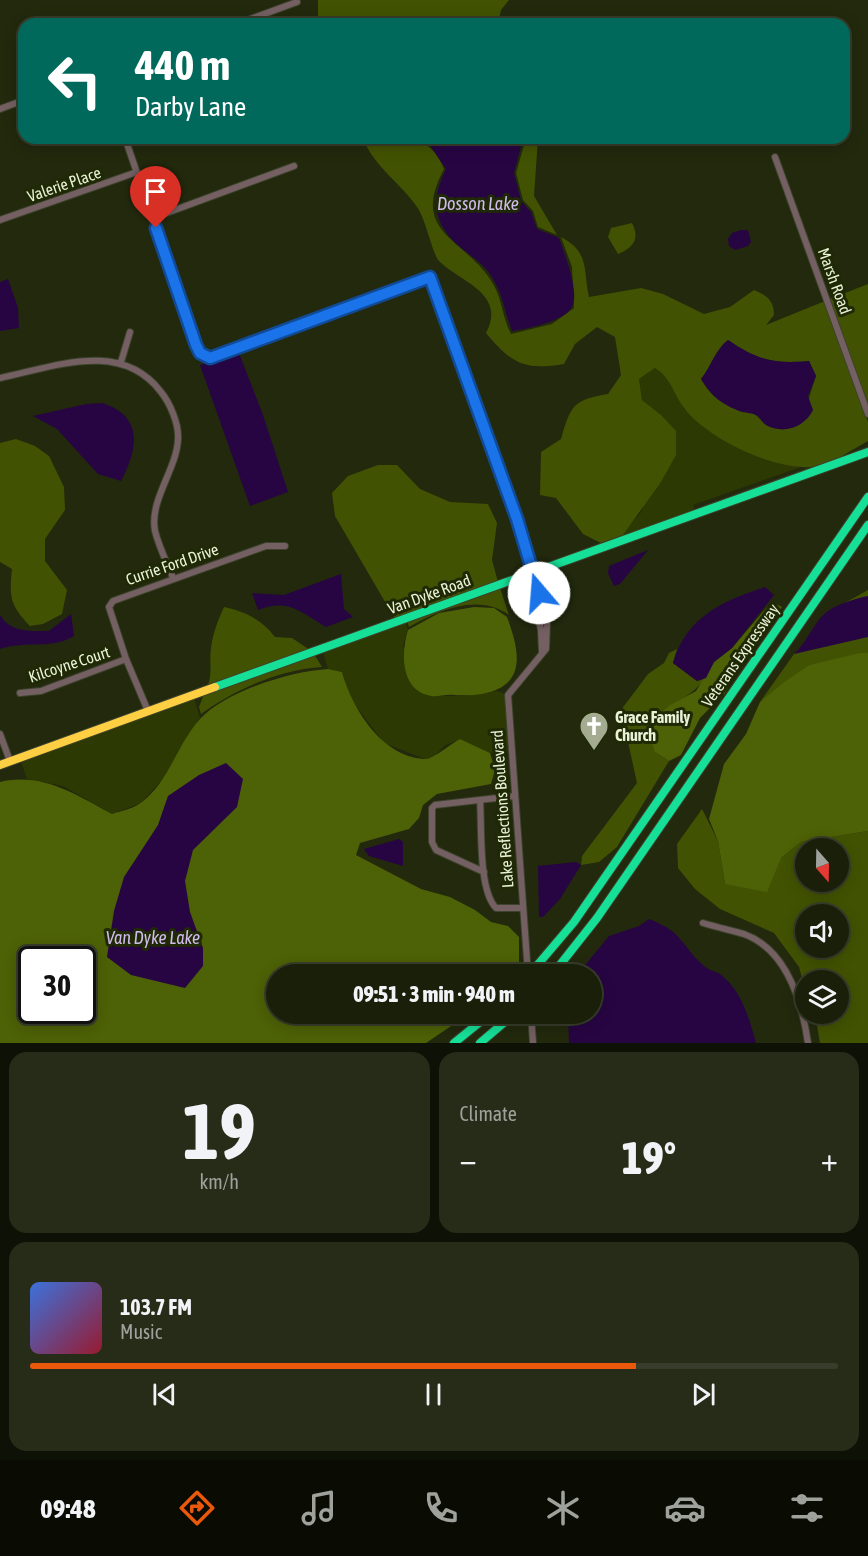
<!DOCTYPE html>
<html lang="en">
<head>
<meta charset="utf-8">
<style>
  :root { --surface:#1a1f0a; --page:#272c18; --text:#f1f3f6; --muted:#9fa29c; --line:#383d2b; --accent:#ea580c }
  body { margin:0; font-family:"Asap Condensed",sans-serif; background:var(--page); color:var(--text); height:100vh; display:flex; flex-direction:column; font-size:22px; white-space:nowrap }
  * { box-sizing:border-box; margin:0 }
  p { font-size:20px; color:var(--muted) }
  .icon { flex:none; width:33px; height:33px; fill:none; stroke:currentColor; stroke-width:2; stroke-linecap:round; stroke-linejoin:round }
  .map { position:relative; height:1043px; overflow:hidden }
  .panel { display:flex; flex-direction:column; gap:9px; padding:9px; background:#0e1106; flex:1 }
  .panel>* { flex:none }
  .hud { position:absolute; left:18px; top:18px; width:832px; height:126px; border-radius:18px; box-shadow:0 3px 15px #0003,0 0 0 2px var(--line); background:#00695c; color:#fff; overflow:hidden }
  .needle { width:39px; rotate:160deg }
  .controls { position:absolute; left:795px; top:838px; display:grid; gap:12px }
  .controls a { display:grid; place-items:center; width:54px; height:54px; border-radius:50%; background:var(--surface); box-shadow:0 3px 15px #0003,0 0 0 2px var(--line); font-size:30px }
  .speed { position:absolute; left:18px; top:946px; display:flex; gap:12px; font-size:30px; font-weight:700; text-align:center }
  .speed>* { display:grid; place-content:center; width:78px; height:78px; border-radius:50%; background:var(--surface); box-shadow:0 3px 15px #0003,0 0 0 2px var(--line); line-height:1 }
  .speed .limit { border:3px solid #111; border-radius:9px; background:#fff; color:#111 }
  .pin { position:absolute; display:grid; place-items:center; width:51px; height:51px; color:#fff; margin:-62px -26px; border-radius:50% 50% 50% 0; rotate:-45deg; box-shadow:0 0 6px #0007 }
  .pin .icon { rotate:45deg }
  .me { position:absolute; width:66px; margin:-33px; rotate:342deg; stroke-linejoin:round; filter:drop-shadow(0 0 4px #0008) }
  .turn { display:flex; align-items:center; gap:21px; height:126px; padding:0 18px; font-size:27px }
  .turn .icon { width:78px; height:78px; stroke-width:2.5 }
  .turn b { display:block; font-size:42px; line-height:51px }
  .big { font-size:45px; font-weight:800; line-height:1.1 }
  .panel .card { flex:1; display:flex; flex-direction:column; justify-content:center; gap:9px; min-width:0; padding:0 21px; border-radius:18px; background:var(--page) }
  .panel .dial { align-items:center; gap:0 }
  .dial b { font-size:78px; line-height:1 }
  .song { display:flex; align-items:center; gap:18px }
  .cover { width:72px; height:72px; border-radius:9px; background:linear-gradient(135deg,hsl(220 70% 55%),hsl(350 70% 35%)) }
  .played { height:6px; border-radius:3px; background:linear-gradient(90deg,var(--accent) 75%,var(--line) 75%) }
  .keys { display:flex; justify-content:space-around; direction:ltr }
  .heat { display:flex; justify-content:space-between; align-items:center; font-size:33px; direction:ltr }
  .panel .tiles { flex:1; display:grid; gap:9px; grid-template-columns:1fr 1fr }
  .card:last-child { grid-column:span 2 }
  .trip { position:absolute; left:266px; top:964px; width:336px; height:60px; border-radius:30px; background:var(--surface); box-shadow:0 3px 15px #0003,0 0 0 2px var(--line); font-weight:800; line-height:60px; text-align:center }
  .dock { display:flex; height:96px; justify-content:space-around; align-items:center; background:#0a0c04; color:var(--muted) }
  .dock .icon { width:42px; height:42px }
  .dock .on { color:var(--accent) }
  .dock b { font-size:27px; color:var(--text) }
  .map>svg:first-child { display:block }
  .built { fill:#2c3902 }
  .green { fill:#415302; fill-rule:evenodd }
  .forest { fill:#4d6106; fill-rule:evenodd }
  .water { fill:#270542 }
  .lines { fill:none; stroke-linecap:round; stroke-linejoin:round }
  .street-casing { stroke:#3d432c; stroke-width:8 }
  .fast-casing { stroke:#3d432c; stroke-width:10 }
  .slow-casing { stroke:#3d432c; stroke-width:10 }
  .street { stroke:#746062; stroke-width:6 }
  .fast { stroke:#16e098; stroke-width:8 }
  .slow { stroke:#ffcf43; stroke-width:8 }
  .route-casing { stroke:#114b97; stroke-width:15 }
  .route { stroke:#1a73e8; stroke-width:10 }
  .labels { text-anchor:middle; stroke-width:6; stroke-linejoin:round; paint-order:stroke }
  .street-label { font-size:16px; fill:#e8f2d7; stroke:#202905 }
  .poi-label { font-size:16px; font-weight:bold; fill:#e8f2d7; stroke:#202905; text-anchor:start }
  .water-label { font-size:18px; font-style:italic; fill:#d0bced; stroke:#202905 }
</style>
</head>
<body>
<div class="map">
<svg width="868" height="1043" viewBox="0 0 868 1043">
  <rect width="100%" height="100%" fill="#22290d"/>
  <!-- built -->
  <path class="built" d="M655,368L666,375L684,409L761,458L801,467L693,505L695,511L624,537L620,536L642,511L661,415L642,400L639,379Z
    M405,621L408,630L403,646L430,696H464L497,691L508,695L511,751L490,753L460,739L444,746L435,756L425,759L384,743L349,697L342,672L328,669L323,652Z
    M194,698L200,718L180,748L169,772L141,803L112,814L63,786L27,779L20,759Z"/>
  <!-- green -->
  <path class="green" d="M318,0H509L501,10L498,24H318Z
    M363,138C397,138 429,130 444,169C410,233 462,237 490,279C503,298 501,314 511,334L552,324L574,308L572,267L561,237C590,252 583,270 589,297L641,288L663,294L704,314L730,307L754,290C766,295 774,300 774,315L766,325L825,301L868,422V441C853,449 835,462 819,466C780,474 707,439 684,408C673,393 671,378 655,368L639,379L642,400L661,415L676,431V455L661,482L623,535L601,543L583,534L556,498L540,495L541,452L561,439C571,405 573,400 608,394L621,375L615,337L597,327L575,344L564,364C524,371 511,363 486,333C507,293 460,282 439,261C433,255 426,222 419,210C402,183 374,168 363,138ZM728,340C757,360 774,364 809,361L816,376L808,401L793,428C783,428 773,429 765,424C761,421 758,416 754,414C728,404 717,406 701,379C711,367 715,350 728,340Z
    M526,138H538L534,196L557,235L538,227L533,211L523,200L516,173Z
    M632,223C640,238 634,248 618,254L608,237L611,228Z
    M868,284V406L830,299Z
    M16,439L35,446L49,456L64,487L65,510L45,539V561L67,590L62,614L43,624L30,626C10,605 9,597 12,569L0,562V443Z
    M378,465H397L420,489L450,502L488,504L497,523L492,560L498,582L395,619L335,516L332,493L348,476Z
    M500,588L509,615C478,593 439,610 409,627L407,621Z
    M868,590V653L809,665L760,702L794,654L807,641L823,615Z
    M224,607C246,612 261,619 275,637L292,638L310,650L207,687C213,674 209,661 211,648C213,633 218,620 224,607Z
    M677,649L673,663L697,681L706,678C693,695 672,704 656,718L655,752L669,761L617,847L599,862L581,865L582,856L637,783L621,710L648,674L664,663L669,653Z
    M314,654L322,667C281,669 234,690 201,714L199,707L204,694Z
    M702,809L718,841L725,884L781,858L801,842L868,831V1043H820L815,1014H838V981H806L805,989L799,967L774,933L720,909L695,889L678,868L677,844ZM806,849H838V882H806ZM806,915H838V948H806Z"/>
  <!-- forest -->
  <path class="forest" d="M776,604L782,607L745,654L725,693L700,718L681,755L669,761L655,752L650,737L656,718L669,706L696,691L714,662L732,648L767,607Z
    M474,607L494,608L507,617C513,634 524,663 510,680C497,695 473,696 454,695C446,694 438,697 431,696C400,691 401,652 408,630L439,613Z
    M860,653H868V831L801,842L781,858L767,892L725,884L718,841L709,819L724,764L746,734L760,702L783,683L809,665Z
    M328,669L342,672C352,708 381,756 424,759C433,760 450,744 460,739L490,753L495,770L491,784L437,794L423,805L419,818L409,829L360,843L356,855L421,889L450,897L475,910L491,922L508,926L519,937V964L513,975H276V1014H469L426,1043H0V782C43,772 76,795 112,814C121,811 135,808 142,802C170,780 177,744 200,719C225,691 292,671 328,669ZM32,960H82V1011H32Z"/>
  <!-- water -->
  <path class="water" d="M419,138H523L514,173L521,201L531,212L537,229L559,238C564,253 580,291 572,307C565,321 527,329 512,331C504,309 502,287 485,268C478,260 468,254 460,247C432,223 431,200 446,169L427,141Z
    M741,230H748L751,242L748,246L735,250L729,246L728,239L732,233Z
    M8,279L18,308L19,328L0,331V282Z
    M728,340C757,360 774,364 809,361L816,376L808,396L813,410C805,427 783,435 766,425C762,422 760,417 756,415C752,413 747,413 742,412C723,405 712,397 701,379C711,367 715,350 728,340Z
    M239,353L263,415L288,492L250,506L200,365Z
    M102,403C144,416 138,449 121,481L98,474L57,429L33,416L86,404Z
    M648,550L620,584L614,586L608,573L609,566Z
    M341,574L344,609L353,617L326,627C301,612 288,598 258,610L252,593L284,595Z
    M765,587L774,595L732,648L714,662L706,678L697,681L673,663C686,617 723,601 765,587Z
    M868,596V637L794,654C807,642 813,625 823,615C833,605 854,599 868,596Z
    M71,614L74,636C51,650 26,640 0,649V615C11,633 30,631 49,631Z
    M503,754L504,788C493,782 497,766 496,755Z
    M226,763L243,779L237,807L193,850L185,881L190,912L203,948V966L185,988L131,975L107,957L114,911L124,877L158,825L168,796L199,775Z
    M399,839L403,842V866L369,856L364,849Z
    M576,862L581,865L560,899L543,917H539L538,866Z
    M649,919C685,933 680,945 704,966C708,970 715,971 720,974C742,991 749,1018 756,1043H569L568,1014H591V975H577L609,936L639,926Z"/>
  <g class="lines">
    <!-- street casing -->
    <g class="street-casing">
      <path id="street" d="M237,24L297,2
        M0,109L24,100
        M125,138L196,345L204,357H217L430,277L517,519L547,623L546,649L508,695L528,974
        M775,157L868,414
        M153,218L294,166
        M0,220L137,172
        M121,362L130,332
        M0,378C54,367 121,339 161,392C170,403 179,424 178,439C177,469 149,500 155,531C159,547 167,563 173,578
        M531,573L530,582L541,630L542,652
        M20,693L41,691L126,659
        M148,711L126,659L109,607L113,601L266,546H285
        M0,734L10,761
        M480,800C482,826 478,890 496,908H523
        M484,872L436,850L432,842V808L435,805L515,796
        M703,923C716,927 730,930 744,934C787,950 802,1002 808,1043
        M531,1014L533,1043"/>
    </g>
    <!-- fast casing -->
    <g class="fast-casing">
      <path id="fast" d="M215,687L868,452
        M529,975L574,922L868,497
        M552,975L597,918L868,525
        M454,1043L490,1014
        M480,1043L514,1014"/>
    </g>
    <!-- slow casing -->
    <g class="slow-casing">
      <path id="slow" d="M0,765L215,687"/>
    </g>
    <!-- street -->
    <use href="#street" class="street"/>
    <!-- fast -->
    <use href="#fast" class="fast"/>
    <!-- slow -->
    <use href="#slow" class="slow"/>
  </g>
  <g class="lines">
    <!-- route casing -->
    <g class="route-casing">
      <path id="route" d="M156,228L196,345L200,353L210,358L430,277L517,519L539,593"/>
    </g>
    <!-- route -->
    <use href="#route" class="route"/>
  </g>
  <!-- icons -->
  <defs>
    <g id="church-pin" transform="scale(1.5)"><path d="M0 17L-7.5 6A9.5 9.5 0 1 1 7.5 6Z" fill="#a3ac90" stroke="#202905"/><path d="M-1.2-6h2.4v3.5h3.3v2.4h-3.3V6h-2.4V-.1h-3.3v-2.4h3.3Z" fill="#fff"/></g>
  </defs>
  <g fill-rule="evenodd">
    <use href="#church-pin" x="594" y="726"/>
  </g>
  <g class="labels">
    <!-- street labels -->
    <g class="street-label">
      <text transform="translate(64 184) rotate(-19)" y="6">Valerie Place</text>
      <text transform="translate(835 281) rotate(70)" y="6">Marsh Road</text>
      <text transform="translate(172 564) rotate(-19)" y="6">Currie Ford Drive</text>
      <text transform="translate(429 594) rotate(-20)" y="6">Van Dyke Road</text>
      <text transform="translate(740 655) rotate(-55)" y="6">Veterans Expressway</text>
      <text transform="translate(69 664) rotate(-18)" y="6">Kilcoyne Court</text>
      <text transform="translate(502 809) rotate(-94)" y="6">Lake Reflections Boulevard</text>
    </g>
    <!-- poi labels -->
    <g class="poi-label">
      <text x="615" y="723">Grace Family<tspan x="615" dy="18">Church</tspan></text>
    </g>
    <!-- water labels -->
    <g class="water-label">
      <text x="478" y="210">Dosson Lake</text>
      <text x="153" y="944">Van Dyke Lake</text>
    </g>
  </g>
</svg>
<div class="controls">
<a><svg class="needle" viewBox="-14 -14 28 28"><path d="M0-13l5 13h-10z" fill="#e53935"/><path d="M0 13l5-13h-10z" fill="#9fa29c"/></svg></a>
<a><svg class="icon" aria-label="sound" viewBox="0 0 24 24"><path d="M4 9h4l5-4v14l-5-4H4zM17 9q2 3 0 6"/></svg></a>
<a><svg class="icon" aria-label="layers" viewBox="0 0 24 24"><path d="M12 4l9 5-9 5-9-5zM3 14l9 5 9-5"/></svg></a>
</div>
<div class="speed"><div class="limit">30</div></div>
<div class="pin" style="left:156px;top:228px;background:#d93025"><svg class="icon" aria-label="arrive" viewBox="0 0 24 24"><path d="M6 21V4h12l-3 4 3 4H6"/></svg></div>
<svg class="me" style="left:539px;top:593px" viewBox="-20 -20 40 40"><circle r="19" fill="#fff"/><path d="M0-13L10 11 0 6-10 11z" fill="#1a73e8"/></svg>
<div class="trip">09:51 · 3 min · 940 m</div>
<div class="hud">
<div class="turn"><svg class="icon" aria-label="left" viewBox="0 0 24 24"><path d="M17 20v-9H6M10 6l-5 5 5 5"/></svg><div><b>440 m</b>Darby Lane</div></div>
</div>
</div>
<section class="panel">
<div class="tiles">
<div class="card dial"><b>19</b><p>km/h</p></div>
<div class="card"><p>Climate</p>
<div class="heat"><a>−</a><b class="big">19°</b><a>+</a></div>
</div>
<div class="card">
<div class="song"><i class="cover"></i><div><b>103.7 FM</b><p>Music</p></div></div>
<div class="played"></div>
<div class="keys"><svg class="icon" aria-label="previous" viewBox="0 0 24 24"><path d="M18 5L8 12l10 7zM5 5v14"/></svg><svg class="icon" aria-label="pause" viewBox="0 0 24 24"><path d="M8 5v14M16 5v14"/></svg><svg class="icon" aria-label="next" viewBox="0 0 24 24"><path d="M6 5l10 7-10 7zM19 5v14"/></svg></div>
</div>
</div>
</section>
<nav class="dock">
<b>09:48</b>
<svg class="icon on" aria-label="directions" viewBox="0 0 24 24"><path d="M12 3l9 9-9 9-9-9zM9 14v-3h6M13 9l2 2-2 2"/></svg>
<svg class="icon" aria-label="music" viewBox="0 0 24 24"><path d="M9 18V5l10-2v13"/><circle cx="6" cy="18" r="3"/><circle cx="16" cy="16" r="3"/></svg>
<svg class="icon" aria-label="phone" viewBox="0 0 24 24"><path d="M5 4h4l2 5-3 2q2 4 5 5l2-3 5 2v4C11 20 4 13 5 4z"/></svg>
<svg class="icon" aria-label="climate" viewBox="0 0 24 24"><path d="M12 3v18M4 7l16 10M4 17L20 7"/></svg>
<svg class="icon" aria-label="car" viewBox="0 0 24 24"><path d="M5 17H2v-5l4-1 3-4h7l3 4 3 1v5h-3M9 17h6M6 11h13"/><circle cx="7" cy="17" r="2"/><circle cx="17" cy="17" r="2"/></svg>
<svg class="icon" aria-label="filters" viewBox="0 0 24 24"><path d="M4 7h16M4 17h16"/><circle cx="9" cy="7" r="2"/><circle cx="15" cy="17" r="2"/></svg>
</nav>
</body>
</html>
